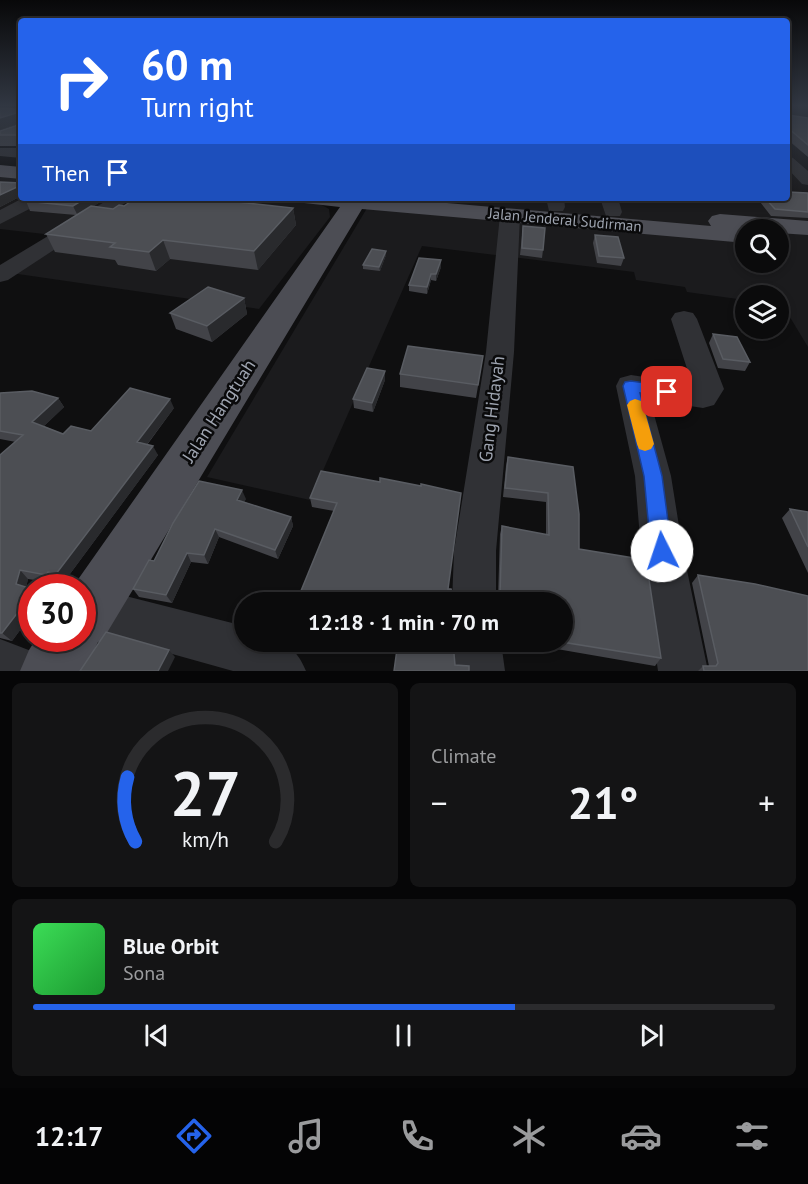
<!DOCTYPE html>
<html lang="en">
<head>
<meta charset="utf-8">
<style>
  :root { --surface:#0b0b0c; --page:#141415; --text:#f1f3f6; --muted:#9a9b9d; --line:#2b2b2d; --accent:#2563eb }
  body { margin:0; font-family:"PT Sans",sans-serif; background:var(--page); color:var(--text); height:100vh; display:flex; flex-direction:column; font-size:22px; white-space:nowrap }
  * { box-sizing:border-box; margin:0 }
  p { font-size:20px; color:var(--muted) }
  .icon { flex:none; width:33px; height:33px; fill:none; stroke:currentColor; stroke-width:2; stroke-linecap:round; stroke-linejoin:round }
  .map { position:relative; height:671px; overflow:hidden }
  .drawer { display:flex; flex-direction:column; gap:12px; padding:12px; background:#060607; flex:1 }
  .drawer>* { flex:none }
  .guide { position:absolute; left:18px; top:18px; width:772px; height:183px; border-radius:6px; box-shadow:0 3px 9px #0003,0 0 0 2px var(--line); background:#2563eb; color:#fff; overflow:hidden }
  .tools { position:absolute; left:735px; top:219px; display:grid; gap:12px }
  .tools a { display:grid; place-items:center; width:54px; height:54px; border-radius:50%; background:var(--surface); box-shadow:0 3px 9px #0003,0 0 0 2px var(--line); font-size:30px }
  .speed { position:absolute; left:18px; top:574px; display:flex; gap:12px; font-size:30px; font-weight:700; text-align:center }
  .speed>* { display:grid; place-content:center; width:78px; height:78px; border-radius:50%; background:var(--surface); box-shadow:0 3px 9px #0003,0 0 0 2px var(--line); line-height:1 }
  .speed .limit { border:9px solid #d22; background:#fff; color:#111 }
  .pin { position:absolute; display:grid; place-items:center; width:51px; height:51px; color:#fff; margin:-26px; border-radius:12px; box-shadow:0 3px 9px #0006 }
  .me { position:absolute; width:66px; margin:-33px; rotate:356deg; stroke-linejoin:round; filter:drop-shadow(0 0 4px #0008) }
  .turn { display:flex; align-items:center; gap:21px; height:126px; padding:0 24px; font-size:27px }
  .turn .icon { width:78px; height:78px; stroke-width:2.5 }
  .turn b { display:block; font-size:42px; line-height:51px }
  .then { display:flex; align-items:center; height:57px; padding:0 24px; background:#0003; gap:12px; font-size:22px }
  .big { font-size:45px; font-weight:700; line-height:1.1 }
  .drawer .tile { flex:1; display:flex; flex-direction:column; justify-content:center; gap:9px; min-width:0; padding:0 21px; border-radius:9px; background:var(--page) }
  .drawer .dial { align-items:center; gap:0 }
  .dial svg { height:156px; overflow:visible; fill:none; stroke:var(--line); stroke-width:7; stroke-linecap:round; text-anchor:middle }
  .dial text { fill:var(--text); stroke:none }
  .song { display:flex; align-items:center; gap:18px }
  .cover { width:72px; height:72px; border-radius:9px; background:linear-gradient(135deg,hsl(130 70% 55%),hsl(130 70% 35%)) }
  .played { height:6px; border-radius:3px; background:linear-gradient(90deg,var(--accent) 65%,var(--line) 65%) }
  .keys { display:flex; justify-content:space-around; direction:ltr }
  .heat { display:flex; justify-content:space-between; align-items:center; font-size:33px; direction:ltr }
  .drawer .tiles { flex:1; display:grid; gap:12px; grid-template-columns:1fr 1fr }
  .tile:last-child { grid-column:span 2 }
  .trip { position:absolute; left:234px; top:592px; width:339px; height:60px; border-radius:30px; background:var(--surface); box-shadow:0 3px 9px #0003,0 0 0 2px var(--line); font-weight:700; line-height:60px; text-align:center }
  .tabs { display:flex; height:96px; justify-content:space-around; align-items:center; background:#040405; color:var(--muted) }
  .tabs .icon { width:42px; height:42px }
  .tabs .selected { color:var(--accent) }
  .tabs b { font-size:27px; color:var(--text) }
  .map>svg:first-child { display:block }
  .built { fill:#1b1b1d; fill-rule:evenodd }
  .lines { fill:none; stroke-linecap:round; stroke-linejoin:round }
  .minor { fill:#303135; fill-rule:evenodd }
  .major { fill:#4c4d54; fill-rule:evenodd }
  .wall { fill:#424348 }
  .shaded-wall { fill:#292a2d }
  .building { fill:#4c4e53; stroke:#595c62; stroke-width:1.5 }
  .route { fill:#2563eb; stroke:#184099; stroke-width:1.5 }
  .slow { fill:#f59e0b }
  .labels { text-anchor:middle; stroke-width:5; stroke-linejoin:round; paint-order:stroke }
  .far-street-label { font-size:15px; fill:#9fa5b1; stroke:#0a0a0b }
  .street-label { font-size:18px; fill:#9fa5b1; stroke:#0a0a0b }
</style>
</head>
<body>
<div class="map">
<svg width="808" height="671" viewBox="0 0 808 671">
  <rect width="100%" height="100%" fill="#0f0f10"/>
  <!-- built -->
  <path class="built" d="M788,106H808V347L782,304H779L778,296H746L745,300L687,292L685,287L636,280L634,272L422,246L310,500L207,477L373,198H788ZM746,230H778V262H746Z
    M0,171L21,174V198H121L62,236L0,229Z
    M129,198H250L320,204L329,209L330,217L259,309L11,273Z"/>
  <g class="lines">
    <!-- minor -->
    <path class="minor" d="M0,148H21V158L0,156Z
      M788,156L793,158L808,171V185L802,184L788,169Z
      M23,198H46L43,202L0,224V210Z
      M111,198H133L8,280L0,282V265Z
      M239,198H259L242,216H228L226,212Z
      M546,198H564L565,207L563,211H549Z
      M600,198H618L622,212L620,216H606Z
      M510,209L517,211L520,215L514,352L496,551V603H452L454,551L486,352L500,215L503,211Z
      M684,311L693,313L697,319L724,389L714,405L703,408L650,400L671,476L683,551L708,671H658L641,551L635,476L616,386L620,378L631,375L692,384L671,319L675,313Z
      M90,587L244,626V642C277,642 292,638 306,671H233L90,631L82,628V590Z
      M0,639L39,654L47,671H0Z
      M453,642H501L505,671H455Z"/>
    <!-- major -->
    <path class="major" d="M0,165L21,167V179L0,177Z
      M301,198H389L711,226L708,221L712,216L720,214L808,221V235L778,233V230H746V243L362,209L102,641L98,642L84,671H20L29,650L36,639H82V588H72L340,207L304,203Z"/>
  </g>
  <!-- wall -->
  <path class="wall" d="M21,107V146H0V131L18,125V124L0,130V108L16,109Z
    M788,115L808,118V157L788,140Z
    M0,182L21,183V196L0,207Z
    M808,193V218L771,216L757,198H788Z
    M136,198H220L221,201L293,208L296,225L258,270L170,259L156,271L118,265L115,260L55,252L46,234L76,215L30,211L26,201L105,199L92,207L113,209L124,206Z
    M523,226L543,250L542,258L520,255Z
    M595,235L624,258L621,266L597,263L593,243Z
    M386,255L380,271L363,269V265Z
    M441,267L436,281L431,280L427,294L409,291V285Z
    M244,298L247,314L212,342L176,329L170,313Z
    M713,334L750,362L745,371L718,368L709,343Z
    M483,356L476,398L400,387V374Z
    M385,371V380L373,412L354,408L353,399Z
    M0,393L58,398L64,407L44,426L63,434L91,431L174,408L147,445L158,455L64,582L56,581L54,583L28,579L26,587L32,589V614L12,641L0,638V455L16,442L0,439Z
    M508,457L573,467L579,549L661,658L655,666L522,643L520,649L504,645L502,642H562V603H497L498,597L500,534L502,526L546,535V502L503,497L506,466Z
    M321,471L448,589L453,597L296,603L334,511L312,507L310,498Z
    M246,499L244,502L291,517L293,526L278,559L219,537L208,564L191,562L172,603L139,597L133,589L154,561Z
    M790,509L808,512V573L782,518Z
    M698,575L808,671H698L703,666H709L692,583Z
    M308,642H330L328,649Z"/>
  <!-- shaded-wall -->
  <path class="shaded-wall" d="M16,113L20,123L0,130V118Z
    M17,187L21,194V196L0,207V195Z
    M86,198L105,199L78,216L73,206Z
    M293,208L296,225L258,270L254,251Z
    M163,240L170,259L156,271L149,252Z
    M386,251V255L380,271L379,267Z
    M441,260V267L436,281V274Z
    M431,274V280L427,294V287Z
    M244,298L247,314L212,342L207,326Z
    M385,371V380L373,412L372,403Z
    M58,398L64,407L39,431L32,422Z
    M170,399L174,408L142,451L137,442Z
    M153,446L158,455L64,582L56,574Z
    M242,490L246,499L240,509L237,500Z
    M291,517L293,526L278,559L275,550Z
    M215,529L219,537L208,564L204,555Z
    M187,553L191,562L172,603L166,595Z
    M20,570L28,579L25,593L16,584Z
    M48,572L56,581L54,583L46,575Z
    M32,594V614L12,641L2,633Z
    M326,642H330L328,649Z
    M169,650L175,657L168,671H158Z"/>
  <!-- building -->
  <path class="building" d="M19,107H21V138H18L16,135H0V131L18,125L19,115L16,113L0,118V108L16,109Z
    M788,115L808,118V145L788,128Z
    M0,182L21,183V187H17L0,195Z
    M788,192L808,193V212L775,209L765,198H788Z
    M32,198H86L73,206L26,201Z
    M136,198H219L218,200L293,208L254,251L163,240L149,252L110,247L115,243L46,234L91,206L113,209L119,205L124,206Z
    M523,226L545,228L543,250L522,248Z
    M595,235L618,237L624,258L599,256Z
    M372,249L386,251L379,267L363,265Z
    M419,258L441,260L436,274H431L427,287L409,285Z
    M208,287L244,298L207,326L170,313Z
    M713,334L737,337L750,362L723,359Z
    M408,346L483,356L478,385L400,374Z
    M367,368L385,371L372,403L353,399Z
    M130,388L170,399L137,442L153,446L56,574L48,572L46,575L20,570L16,584L32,589V594L2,633H0V455L23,435L0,431V393L32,391L58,398L32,422L63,434L71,426L91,431Z
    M508,457L573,467L579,514V549L646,560L661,658L562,642V603H498V597L500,595L502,526L549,535L548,493L505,488Z
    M321,471L380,482V478L421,486V484L461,493L448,589H451L453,597H468V603H296L337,503L310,498Z
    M199,481L242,490L237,500L291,517L275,550L215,529L204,555L187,553L166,595L133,589L149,560L154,561L173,523Z
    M790,509L808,512V547Z
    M698,575L755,584L808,596V671H704L703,666H716L718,663Z
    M106,632L169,650L158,671H80Z
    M398,642H453L455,665L469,666V671H394Z"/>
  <!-- sky -->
  <linearGradient id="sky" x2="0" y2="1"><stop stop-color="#080809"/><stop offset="0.53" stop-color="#313742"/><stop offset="1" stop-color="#313742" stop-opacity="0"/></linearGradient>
  <rect width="808" height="200" fill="url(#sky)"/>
  <!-- route -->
  <path class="route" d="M631,381L667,386L672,388L674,392L672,396L667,397L640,393L662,476L672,551L669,558L662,561L654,558L651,551L644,476L623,386L625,382Z"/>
  <!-- slow -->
  <path class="slow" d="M635,399L641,401L643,405L654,444L651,449L645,451L639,449L637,444L627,405L630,401Z"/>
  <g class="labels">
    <!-- far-street labels -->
    <g class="far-street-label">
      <text transform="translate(565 220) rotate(5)" y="5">Jalan Jenderal Sudirman</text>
    </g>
    <!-- street labels -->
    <g class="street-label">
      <text transform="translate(492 409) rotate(-83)" y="6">Gang Hidayah</text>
      <text transform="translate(219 411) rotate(-57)" y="6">Jalan Hangtuah</text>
    </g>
  </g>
</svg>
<div class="tools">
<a><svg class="icon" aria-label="search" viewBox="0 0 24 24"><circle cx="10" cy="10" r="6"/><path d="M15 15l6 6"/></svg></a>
<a><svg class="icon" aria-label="layers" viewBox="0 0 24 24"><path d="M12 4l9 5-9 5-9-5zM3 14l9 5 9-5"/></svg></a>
</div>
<div class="speed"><div class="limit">30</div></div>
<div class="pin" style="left:667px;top:392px;background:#d93025"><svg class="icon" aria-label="arrive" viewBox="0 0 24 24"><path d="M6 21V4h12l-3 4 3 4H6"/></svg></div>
<svg class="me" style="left:662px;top:551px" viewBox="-20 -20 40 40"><circle r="19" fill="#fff"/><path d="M0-13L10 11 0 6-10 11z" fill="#2563eb"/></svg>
<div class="trip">12:18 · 1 min · 70 m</div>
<div class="guide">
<div class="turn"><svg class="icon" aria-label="right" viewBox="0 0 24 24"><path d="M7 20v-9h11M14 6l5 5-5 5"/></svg><div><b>60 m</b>Turn right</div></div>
<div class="then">Then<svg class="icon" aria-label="arrive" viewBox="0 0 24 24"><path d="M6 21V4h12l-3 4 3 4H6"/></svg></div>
</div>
</div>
<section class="drawer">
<div class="tiles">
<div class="tile dial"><svg viewBox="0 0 100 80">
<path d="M14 69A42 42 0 1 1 86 69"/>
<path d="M14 69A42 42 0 0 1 10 36" stroke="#2563eb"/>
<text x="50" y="56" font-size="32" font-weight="700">27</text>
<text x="50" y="72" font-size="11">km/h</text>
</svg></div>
<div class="tile"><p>Climate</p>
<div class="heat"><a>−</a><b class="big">21°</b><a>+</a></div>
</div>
<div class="tile">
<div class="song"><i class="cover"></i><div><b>Blue Orbit</b><p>Sona</p></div></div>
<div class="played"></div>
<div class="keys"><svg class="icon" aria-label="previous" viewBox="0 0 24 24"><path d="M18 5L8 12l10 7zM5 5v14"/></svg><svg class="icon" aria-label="pause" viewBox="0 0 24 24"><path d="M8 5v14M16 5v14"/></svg><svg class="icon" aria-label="next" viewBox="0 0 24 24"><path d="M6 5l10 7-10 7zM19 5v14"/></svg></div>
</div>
</div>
</section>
<nav class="tabs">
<b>12:17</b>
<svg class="icon selected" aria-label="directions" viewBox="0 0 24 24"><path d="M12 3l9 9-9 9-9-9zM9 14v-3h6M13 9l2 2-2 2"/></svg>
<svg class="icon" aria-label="music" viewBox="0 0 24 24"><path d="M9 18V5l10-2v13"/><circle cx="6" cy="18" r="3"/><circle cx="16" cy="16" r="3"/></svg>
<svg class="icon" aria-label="phone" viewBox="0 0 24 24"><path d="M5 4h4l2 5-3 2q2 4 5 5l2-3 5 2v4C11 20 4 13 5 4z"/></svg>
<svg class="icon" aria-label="climate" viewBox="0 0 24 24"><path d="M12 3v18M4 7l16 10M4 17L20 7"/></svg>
<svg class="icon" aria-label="car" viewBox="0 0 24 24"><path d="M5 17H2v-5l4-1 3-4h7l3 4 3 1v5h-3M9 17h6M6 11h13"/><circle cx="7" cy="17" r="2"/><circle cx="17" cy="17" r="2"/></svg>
<svg class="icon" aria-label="filters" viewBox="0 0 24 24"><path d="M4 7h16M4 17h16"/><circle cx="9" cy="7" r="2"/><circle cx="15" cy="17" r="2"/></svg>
</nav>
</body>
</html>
